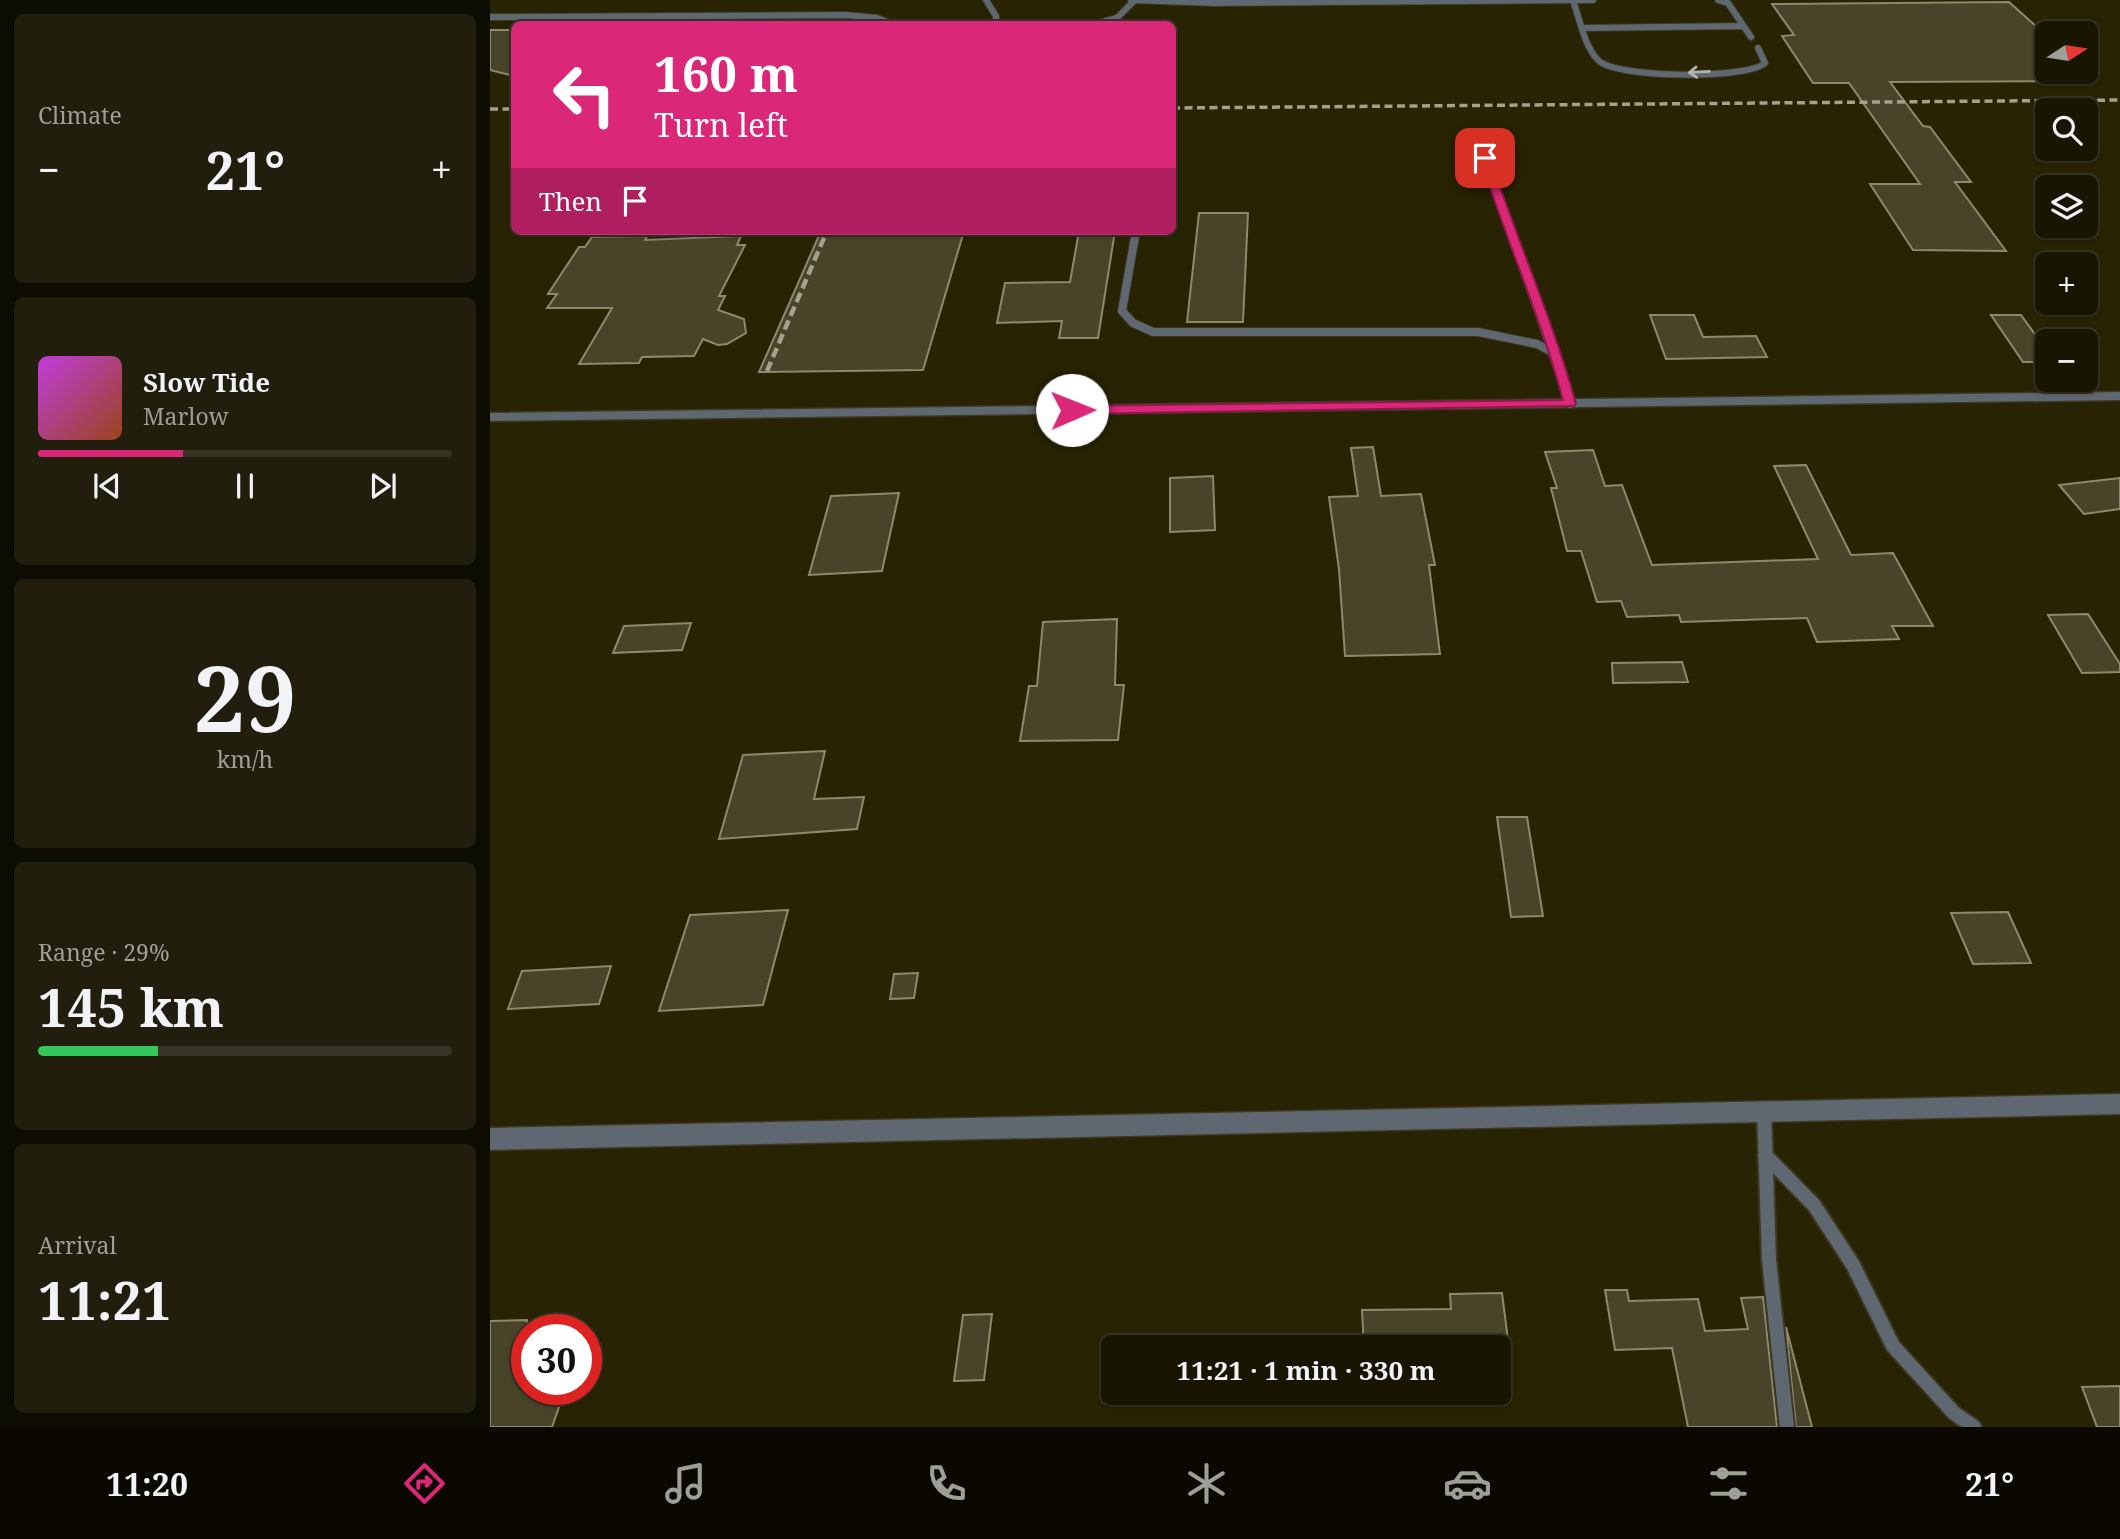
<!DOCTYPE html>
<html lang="en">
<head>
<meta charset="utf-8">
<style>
  :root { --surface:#181503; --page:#211e0d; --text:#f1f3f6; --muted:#9f9f9a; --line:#363425; --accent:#db2777 }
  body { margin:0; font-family:"Noto Serif",serif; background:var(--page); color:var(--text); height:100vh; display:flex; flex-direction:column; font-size:26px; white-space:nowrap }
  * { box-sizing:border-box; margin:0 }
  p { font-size:23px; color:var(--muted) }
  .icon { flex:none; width:38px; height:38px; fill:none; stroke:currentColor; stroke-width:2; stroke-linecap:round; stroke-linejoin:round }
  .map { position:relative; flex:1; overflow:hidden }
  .side { display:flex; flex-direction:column; gap:14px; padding:14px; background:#0d0c02; width:490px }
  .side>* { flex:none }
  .guide { position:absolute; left:21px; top:21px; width:665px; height:214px; border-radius:10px; box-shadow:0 2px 5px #0004,0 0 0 2px var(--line); background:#db2777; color:#fff; overflow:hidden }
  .needle { width:46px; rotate:78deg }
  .fabs { position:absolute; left:1545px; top:21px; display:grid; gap:14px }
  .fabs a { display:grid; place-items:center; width:63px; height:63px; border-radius:10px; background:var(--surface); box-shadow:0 2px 5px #0004,0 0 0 2px var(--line); font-size:35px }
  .speed { position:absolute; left:21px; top:1314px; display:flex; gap:14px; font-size:35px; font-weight:700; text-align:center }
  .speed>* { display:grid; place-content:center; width:91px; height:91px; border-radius:50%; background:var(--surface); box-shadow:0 2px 5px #0004,0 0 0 2px var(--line); line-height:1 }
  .speed .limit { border:10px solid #d22; background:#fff; color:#111 }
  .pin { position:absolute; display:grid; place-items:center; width:60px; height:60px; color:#fff; margin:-30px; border-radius:14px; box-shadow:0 4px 10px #0006 }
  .me { position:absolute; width:77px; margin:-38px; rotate:89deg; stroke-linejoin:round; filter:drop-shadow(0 0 5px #0008) }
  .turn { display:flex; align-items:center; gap:24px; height:147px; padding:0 28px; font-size:32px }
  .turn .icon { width:91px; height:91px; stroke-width:2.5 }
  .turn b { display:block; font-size:49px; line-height:60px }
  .then { display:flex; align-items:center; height:66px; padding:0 28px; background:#0003; gap:14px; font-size:26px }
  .big { font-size:52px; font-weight:700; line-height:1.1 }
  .side .widget { flex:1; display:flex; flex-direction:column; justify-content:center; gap:10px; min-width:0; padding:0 24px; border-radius:10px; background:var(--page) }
  .side .dial { align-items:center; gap:0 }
  .dial b { font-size:91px; line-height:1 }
  .song { display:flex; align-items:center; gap:21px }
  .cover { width:84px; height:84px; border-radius:10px; background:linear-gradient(135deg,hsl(290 70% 55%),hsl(20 70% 35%)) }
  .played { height:7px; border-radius:4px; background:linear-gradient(90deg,var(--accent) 35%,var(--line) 35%) }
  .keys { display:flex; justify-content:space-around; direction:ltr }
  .heat { display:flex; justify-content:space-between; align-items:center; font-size:38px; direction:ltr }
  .charge { height:10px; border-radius:5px; background:linear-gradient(90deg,#34c759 29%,var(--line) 0) }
  .trip { position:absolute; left:611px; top:1335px; width:410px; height:70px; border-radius:10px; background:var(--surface); box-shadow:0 2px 5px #0004,0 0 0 2px var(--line); font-weight:700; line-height:70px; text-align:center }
  .tab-bar { display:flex; height:112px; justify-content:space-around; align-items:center; background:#0a0801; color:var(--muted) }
  .tab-bar .icon { width:49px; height:49px }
  .tab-bar .selected { color:var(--accent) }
  .tab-bar b { font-size:32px; color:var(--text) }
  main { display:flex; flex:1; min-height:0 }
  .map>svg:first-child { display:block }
  .built { fill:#282302; fill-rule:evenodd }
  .building { fill:#48442a; stroke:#8d896d; stroke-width:2 }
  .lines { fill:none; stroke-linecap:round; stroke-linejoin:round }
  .lane-far2-casing { stroke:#3c3822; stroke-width:8 }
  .lane-far1-casing { stroke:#3c3822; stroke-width:10 }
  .lane-casing { stroke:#3c3822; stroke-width:18 }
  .street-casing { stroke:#3c3822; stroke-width:3 }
  .lane-far2 { stroke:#5f6871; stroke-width:6 }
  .lane-far1 { stroke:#5f6871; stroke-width:8 }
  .lane { stroke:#5f6871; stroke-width:14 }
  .street { fill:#5f6871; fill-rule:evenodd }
  .rail-far1 { stroke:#a4a18f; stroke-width:3.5; stroke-dasharray:8 4.5; stroke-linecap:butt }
  .rail { stroke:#a4a18f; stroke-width:4.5; stroke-dasharray:10 5; stroke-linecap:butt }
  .oneway { stroke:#b2b4af }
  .route { fill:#db2777; stroke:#8e194d; stroke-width:2 }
</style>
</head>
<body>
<main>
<section class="side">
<div class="widget"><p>Climate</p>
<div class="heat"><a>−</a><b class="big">21°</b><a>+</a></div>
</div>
<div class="widget">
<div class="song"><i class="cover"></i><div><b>Slow Tide</b><p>Marlow</p></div></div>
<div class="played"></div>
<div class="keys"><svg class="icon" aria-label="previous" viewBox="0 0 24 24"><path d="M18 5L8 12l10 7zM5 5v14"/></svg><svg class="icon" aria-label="pause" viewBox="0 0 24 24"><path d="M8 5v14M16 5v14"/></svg><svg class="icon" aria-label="next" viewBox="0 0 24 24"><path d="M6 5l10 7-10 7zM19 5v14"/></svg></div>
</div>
<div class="widget dial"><b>29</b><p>km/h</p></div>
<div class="widget"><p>Range · 29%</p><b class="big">145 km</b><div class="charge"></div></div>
<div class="widget"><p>Arrival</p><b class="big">11:21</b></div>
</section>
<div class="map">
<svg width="1630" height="1427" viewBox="0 0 1630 1427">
  <rect width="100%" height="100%" fill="#201c04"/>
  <!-- built -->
  <path class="built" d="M0,0H1630V1427H0ZM24,24H682V231H24ZM1558,33H1596V72H1558ZM1558,110H1596V149H1558ZM1558,187H1596V226H1558ZM1558,264H1596V303H1558ZM1558,341H1596V380H1558ZM37,1330H96V1390H37ZM623,1348H1008V1393H623Z"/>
  <!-- building -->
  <path class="building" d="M1519,2L1558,37V72H1595L1605,81L1400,82L1433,126L1440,127L1481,182H1465L1516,251L1423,250L1380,184H1430L1359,83H1323L1292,36L1304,35L1282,4Z
    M0,30H24V76L0,70Z
    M709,213H758L753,322H697Z
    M331,231H474L433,370L269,372Z
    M589,231H625L608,338H569L572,321L507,323L515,283L580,282Z
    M157,236L155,240L251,236L247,245H255L229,296H235L228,310L254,319L256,333L237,344L228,345L213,339L204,356L152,357L149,363L89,364L122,308H57L67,294H58L89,247H95L102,237Z
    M1160,315H1204L1213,337L1266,336L1277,357L1176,359Z
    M1501,315H1531L1549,340H1558V362H1533Z
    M883,447L891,496L931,494L945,565H939L950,654L855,656L849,569L839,497L868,496L861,448Z
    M1103,450L1115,486L1132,485L1162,565L1328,559L1284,466L1316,465L1361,555L1403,553L1443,626H1402L1409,639L1327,642L1317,618L1191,622L1189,615L1137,617L1131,601L1107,602L1091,551H1077L1061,488H1067L1055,452Z
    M723,476L725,530L680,532V478Z
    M1630,478V509L1594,514L1569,485Z
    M409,493L392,571L319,575L341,496Z
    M1598,614L1630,664V672L1592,673L1558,615Z
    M627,619L625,685H634L628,740L530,741L539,686H547L553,622Z
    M201,623L192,650L123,653L134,626Z
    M1192,662L1198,682L1123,683L1122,663Z
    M335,751L324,799L374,797L367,829L229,839L253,755Z
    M1007,817H1037L1053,916L1021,917Z
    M298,910L273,1005L169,1011L200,915Z
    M1518,912L1541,963L1483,964L1461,913Z
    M121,966L109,1004L18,1009L32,971Z
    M428,973L424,998L400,999L404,974Z
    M1115,1290H1137L1139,1301L1208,1299L1215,1331L1258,1329L1251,1298L1273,1297L1287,1427H1198L1182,1348L1125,1350Z
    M1012,1293L1019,1348H874L872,1310L961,1309L960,1294Z
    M502,1314L494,1380L464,1381L473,1315Z
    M37,1320V1390H75L62,1427H0V1321Z
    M1296,1327L1322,1427H1306Z
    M1630,1386V1427H1607L1592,1387Z"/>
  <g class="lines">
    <!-- lane-far2 casing -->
    <g class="lane-far2-casing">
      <path id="lane-far2" d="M496,0L506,16V24
        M641,0L723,3L1103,0
        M1228,0L1238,3L1261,37
        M1083,1C1090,19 1094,46 1108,60C1126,79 1259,79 1275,63L1268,48
        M0,17L356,15L387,18L402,24
        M605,24L627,18L645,0
        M1093,28L1253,26
        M995,158L1020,230"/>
    </g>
    <!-- lane-far1 casing -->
    <g class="lane-far1-casing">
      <path id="lane-far1" d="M1020,228L1080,404
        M646,231L632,311L643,323L663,332H988L1047,344L1066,354"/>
    </g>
    <!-- lane casing -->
    <g class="lane-casing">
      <path id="lane" d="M1274,1110L1279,1260L1297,1427
        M1275,1155L1324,1205L1363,1265L1403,1346L1464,1413L1484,1427"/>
    </g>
    <!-- street casing -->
    <g class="street-casing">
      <path id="street" d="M1630,392V400L0,421V413Z
        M1630,1094V1114L0,1150V1128Z"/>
    </g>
    <!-- lane-far2 -->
    <use href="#lane-far2" class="lane-far2"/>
    <!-- lane-far1 -->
    <use href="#lane-far1" class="lane-far1"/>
    <!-- lane -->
    <use href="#lane" class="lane"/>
    <!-- street -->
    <use href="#street" class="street"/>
    <!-- rail-far1 -->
    <path class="rail-far1" d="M682,108L1630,100
      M0,109H24"/>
    <!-- rail -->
    <path class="rail" d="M277,371L337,231"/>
  </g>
  <!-- one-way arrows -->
  <defs><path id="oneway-shaft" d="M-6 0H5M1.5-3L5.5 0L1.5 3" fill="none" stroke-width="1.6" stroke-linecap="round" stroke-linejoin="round" transform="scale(1.75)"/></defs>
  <use class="oneway" href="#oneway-shaft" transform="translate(1209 72) rotate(177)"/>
  <!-- route -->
  <path class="route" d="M995,155L1000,158C1027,240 1063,320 1086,404L1084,406L582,414L575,410L582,406L1073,400C1051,318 1016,239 990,158Z"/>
</svg>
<div class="fabs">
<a><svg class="needle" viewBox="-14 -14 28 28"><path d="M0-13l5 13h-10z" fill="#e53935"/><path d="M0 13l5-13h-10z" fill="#9f9f9a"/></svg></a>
<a><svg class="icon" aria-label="search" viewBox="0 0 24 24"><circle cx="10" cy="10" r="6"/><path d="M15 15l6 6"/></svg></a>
<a><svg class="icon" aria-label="layers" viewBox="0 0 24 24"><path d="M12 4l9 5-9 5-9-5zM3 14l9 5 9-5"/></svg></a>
<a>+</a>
<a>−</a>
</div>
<div class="speed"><div class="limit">30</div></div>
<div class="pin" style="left:995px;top:158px;background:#d93025"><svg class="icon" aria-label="arrive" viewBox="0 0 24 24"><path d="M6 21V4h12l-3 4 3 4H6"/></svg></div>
<svg class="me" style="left:582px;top:410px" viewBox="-20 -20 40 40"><circle r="19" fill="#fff"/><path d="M0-13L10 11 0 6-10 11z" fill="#db2777"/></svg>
<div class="trip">11:21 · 1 min · 330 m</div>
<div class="guide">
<div class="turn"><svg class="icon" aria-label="left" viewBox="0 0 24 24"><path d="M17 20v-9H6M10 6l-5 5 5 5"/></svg><div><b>160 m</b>Turn left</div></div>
<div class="then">Then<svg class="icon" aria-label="arrive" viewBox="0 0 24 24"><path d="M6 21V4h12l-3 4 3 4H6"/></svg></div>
</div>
</div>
</main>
<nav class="tab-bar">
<b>11:20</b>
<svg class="icon selected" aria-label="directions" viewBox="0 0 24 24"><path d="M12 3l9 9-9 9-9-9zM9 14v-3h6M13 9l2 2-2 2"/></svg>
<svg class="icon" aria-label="music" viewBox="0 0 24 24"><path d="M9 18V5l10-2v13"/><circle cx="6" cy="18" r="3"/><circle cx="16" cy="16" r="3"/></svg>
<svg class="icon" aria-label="phone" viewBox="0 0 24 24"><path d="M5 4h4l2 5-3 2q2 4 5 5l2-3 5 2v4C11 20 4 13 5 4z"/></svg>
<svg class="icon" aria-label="climate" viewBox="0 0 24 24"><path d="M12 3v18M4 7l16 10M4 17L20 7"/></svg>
<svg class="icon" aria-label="car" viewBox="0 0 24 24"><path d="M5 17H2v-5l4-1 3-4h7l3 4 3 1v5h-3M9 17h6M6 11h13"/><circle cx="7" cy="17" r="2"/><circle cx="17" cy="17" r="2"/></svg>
<svg class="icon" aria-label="filters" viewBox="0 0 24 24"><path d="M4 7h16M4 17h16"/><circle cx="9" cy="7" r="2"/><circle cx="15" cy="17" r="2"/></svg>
<b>21°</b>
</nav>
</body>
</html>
